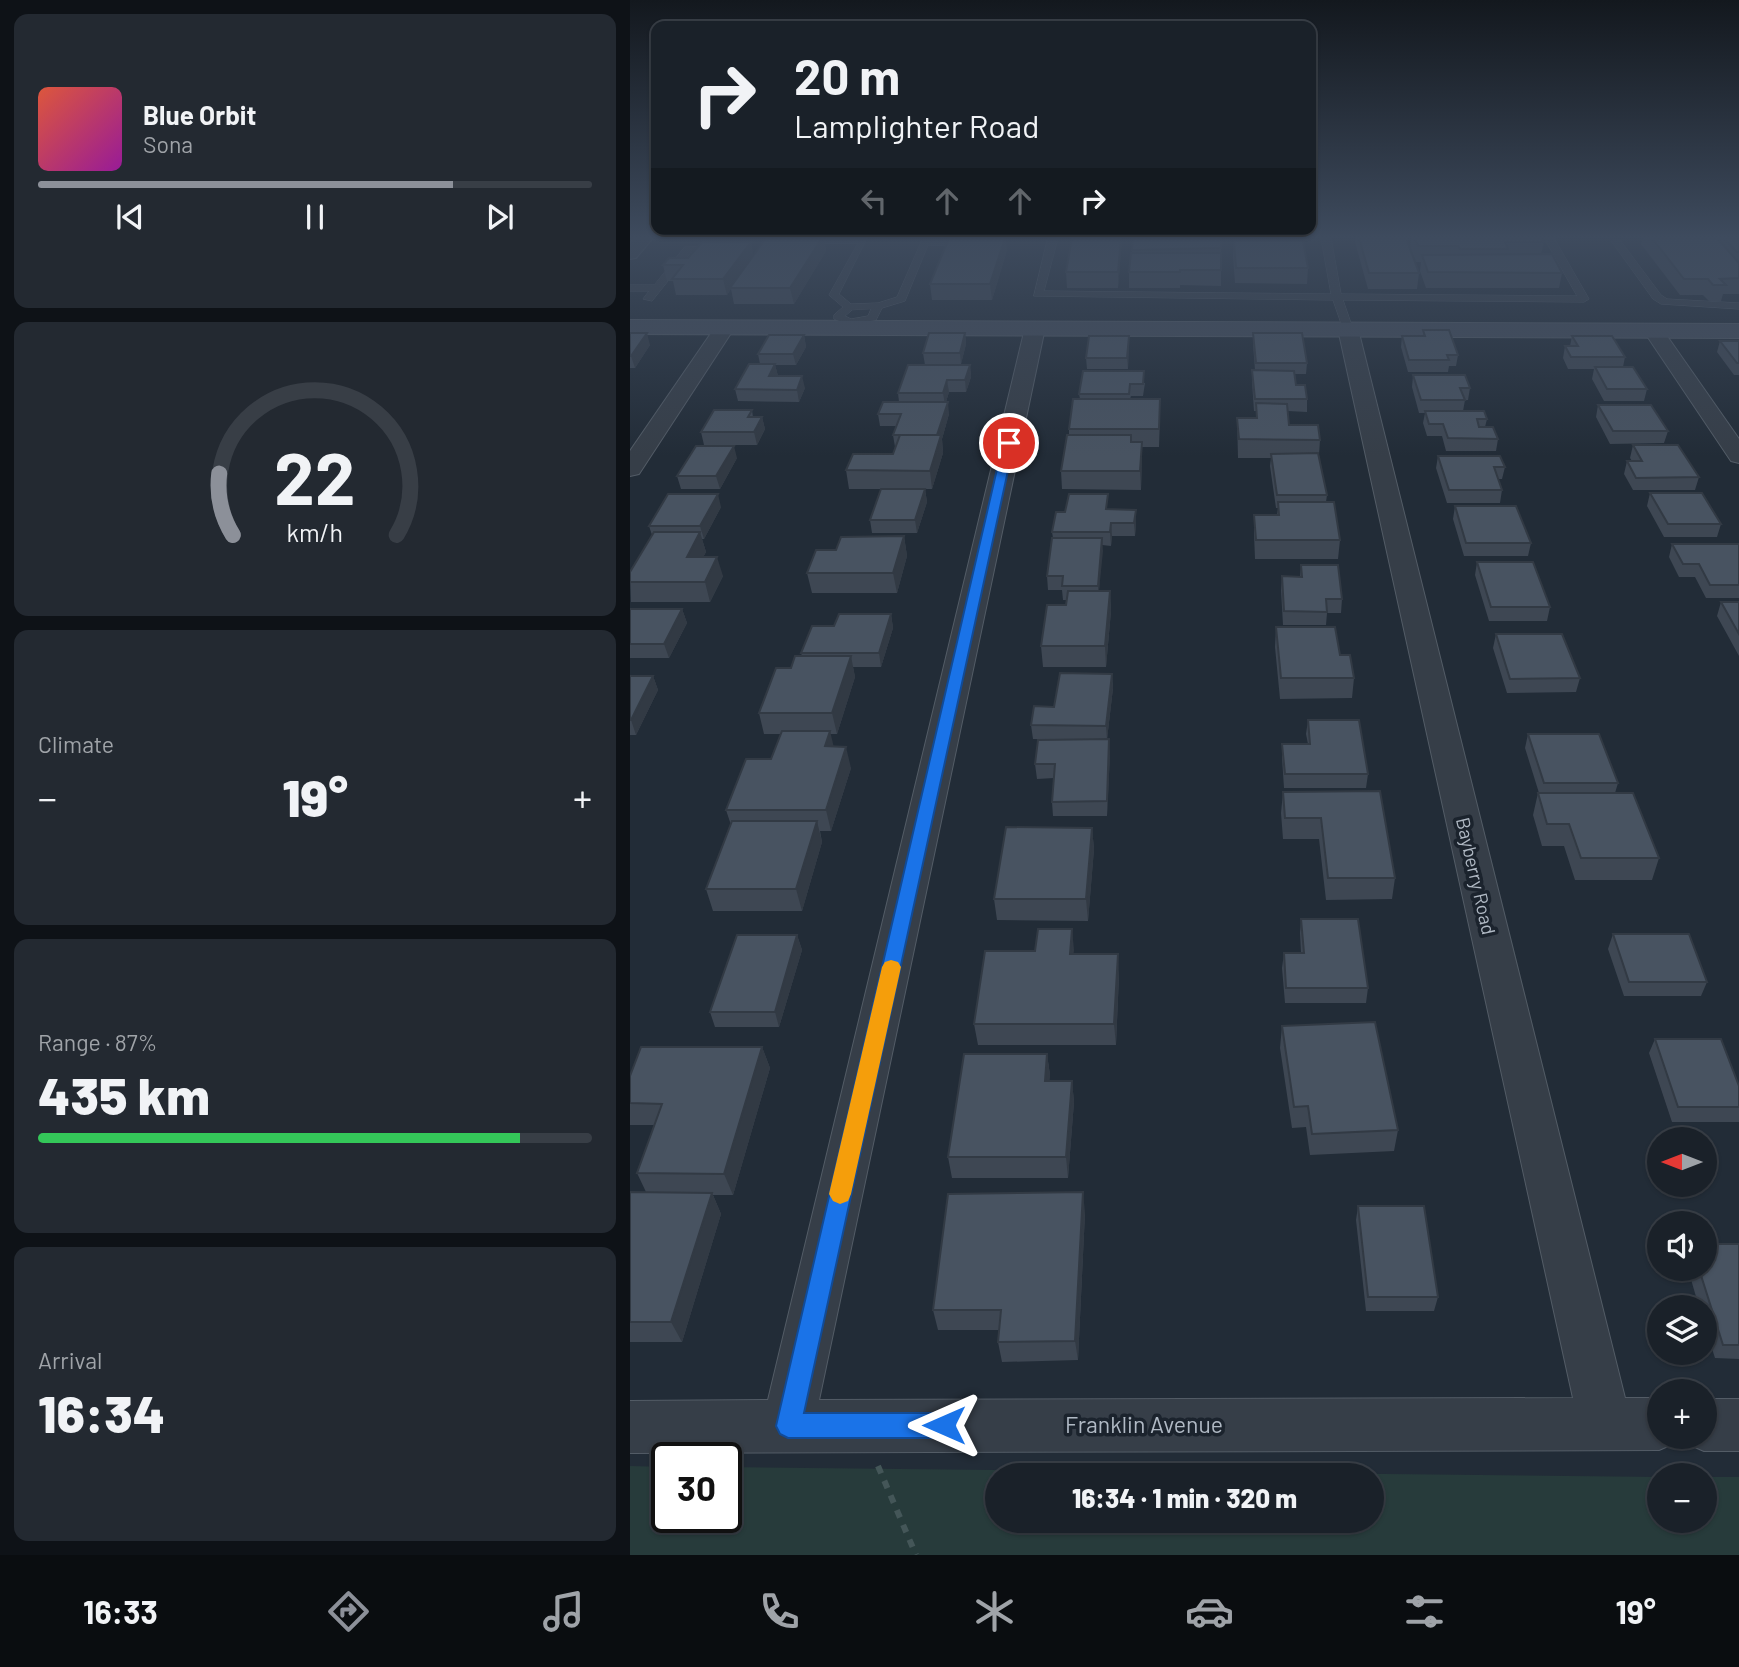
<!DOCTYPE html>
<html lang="en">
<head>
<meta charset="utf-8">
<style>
  :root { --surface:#1a2129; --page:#232931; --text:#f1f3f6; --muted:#9fa3a8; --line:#383e46; --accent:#8c9099 }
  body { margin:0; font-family:Barlow,sans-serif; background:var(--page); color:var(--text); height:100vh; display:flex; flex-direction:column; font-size:26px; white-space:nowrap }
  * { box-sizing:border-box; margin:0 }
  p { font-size:23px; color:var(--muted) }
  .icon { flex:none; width:38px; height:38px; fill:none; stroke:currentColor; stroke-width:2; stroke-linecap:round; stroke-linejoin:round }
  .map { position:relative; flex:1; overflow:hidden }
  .drawer { display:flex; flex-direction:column; gap:14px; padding:14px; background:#0e1217; width:630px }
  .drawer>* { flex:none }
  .top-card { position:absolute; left:21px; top:21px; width:665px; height:214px; border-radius:14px; box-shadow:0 2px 5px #0004,0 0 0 2px var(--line); background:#1a2129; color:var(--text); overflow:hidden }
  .needle { width:46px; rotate:270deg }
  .buttons { position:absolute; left:1017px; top:1127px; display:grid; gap:14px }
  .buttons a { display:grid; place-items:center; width:70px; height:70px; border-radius:50%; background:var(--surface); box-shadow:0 2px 5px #0004,0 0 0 2px var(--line); font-size:35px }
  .speed { position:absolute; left:21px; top:1442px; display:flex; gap:14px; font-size:35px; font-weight:700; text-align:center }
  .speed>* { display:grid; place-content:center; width:91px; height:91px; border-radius:50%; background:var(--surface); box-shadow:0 2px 5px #0004,0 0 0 2px var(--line); line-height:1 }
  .speed .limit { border:4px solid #111; border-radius:10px; background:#fff; color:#111 }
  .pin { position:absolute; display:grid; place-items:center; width:60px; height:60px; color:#fff; margin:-30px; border:4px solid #fff; border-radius:50%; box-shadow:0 2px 7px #0007 }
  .me { position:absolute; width:77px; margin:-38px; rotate:270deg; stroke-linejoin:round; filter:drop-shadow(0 0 5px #0008) }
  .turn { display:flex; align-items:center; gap:24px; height:147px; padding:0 28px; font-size:32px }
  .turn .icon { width:91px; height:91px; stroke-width:2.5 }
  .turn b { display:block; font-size:49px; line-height:60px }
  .lanes { display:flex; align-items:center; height:66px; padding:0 28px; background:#0003; justify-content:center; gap:35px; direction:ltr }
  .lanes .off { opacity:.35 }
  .big { font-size:52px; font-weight:800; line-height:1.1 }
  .drawer .card { flex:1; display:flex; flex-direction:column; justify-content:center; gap:10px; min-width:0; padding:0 24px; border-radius:14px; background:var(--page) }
  .drawer .dial { align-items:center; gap:0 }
  .dial svg { height:182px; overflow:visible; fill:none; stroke:var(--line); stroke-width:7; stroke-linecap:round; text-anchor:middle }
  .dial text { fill:var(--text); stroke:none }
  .song { display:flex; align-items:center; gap:21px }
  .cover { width:84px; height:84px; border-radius:10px; background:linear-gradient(135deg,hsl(10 70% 55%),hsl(300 70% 35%)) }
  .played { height:7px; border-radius:4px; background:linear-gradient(90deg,var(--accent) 75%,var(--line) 75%) }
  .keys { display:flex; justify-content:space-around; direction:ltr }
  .heat { display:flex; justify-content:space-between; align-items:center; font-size:38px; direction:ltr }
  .charge { height:10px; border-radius:5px; background:linear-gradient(90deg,#34c759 87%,var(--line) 0) }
  .trip { position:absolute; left:355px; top:1463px; width:399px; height:70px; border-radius:35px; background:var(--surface); box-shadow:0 2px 5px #0004,0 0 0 2px var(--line); font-weight:800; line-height:70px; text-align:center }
  .dock { display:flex; height:112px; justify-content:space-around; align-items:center; background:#0a0d10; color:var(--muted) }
  .dock .icon { width:49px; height:49px }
  .dock .selected { color:var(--accent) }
  .dock b { font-size:32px; color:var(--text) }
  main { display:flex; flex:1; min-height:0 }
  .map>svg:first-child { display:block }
  .green { fill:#273b3b; fill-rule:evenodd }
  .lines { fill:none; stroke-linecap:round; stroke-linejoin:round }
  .lane-casing { stroke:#535c66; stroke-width:1 }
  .street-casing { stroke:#535c66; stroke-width:2 }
  .secondary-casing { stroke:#535c66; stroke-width:2 }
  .path { stroke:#445658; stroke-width:6; stroke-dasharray:8 8; stroke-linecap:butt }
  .lane { fill:#363e48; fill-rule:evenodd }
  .street { fill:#363e48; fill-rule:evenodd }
  .secondary { fill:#444d5b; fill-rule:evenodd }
  .wall { fill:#3e4753 }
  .shaded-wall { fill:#323a44 }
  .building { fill:#485361; stroke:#323a44; stroke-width:2 }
  .route { fill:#1a73e8; stroke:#114b97; stroke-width:2 }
  .slow { fill:#f59e0b }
  .labels { text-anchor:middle; stroke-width:7; stroke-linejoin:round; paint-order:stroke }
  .street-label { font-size:19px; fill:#b0b9c4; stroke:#1b232d }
  .near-street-label { font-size:23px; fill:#b0b9c4; stroke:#1b232d }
</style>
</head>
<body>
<main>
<section class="drawer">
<div class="card">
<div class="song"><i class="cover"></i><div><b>Blue Orbit</b><p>Sona</p></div></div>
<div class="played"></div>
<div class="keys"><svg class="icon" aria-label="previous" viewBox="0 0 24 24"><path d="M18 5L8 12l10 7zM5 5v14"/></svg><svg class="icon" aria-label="pause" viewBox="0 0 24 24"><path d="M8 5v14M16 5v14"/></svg><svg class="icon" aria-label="next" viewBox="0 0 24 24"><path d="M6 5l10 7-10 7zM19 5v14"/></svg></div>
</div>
<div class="card dial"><svg viewBox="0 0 100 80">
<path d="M14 69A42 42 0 1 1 86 69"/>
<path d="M14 69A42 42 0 0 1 8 42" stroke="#8c9099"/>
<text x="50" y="56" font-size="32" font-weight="700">22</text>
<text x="50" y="72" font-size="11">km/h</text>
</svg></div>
<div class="card"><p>Climate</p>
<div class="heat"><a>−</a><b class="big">19°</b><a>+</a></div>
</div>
<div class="card"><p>Range · 87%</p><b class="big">435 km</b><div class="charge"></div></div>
<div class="card"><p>Arrival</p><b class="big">16:34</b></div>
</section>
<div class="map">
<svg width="1109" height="1555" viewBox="0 0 1109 1555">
  <rect width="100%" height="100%" fill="#222c37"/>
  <!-- green -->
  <path class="green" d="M0,1466L37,1467V1517H96V1467L1029,1477V1521H1074L1075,1477H1109V1555H0ZM742,1475V1521H368V1475Z"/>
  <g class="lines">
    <!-- lane casing -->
    <g class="lane-casing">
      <path id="lane" d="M237,238L209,294L221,304L248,303L267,297L292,240H338L343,243L338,246L298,245L275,301L252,308L246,320L220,325L204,319V315L213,307L199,295L228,243L170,244L165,241L170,238ZM241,309L238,316L221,319L215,316L222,310Z
        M418,238H428L414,291L701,294L691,238H701L711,294L947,296L914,238H924L959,299L954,302L713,300L723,329L718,332L713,329L703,300L404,296Z
        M984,240H990L1031,295L1037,299L1109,303V309L1031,304L1023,299L982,242Z
        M55,247L88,246L93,249L88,252H61L22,301L13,299L19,291H0V285H24Z"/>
    </g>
    <!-- street casing -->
    <g class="street-casing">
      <path id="street" d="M5,238H23L6,258L0,259V243Z
        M95,321L102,323L105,327L9,474L0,476V451L88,323Z
        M405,322L412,324L415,328L189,1400L943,1398L708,329L711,325H725L728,329L995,1398H1029V1437H1050L1047,1442L1029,1450L0,1453V1401L138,1400L395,328L398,324Z
        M1023,324L1030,326L1109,439V463L1101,461L1013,330L1016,326Z
        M1074,1399H1109V1451H1074L1056,1443L1053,1437H1074Z"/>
    </g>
    <!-- secondary casing -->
    <g class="secondary-casing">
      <path id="secondary" d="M0,320L1109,324V338L0,334Z"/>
    </g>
    <!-- path -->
    <path class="path" d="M248,1466L286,1555"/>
    <!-- lane -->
    <use href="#lane" class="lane"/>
    <!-- street -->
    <use href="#street" class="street"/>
    <!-- secondary -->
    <use href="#secondary" class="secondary"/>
  </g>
  <!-- wall -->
  <path class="wall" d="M136,238H194L196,251L164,304H104L101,289L97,295H46L43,281H37L33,265L121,242L123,256Z
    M442,238H492L488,288H437L436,272Z
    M503,238H591V286L550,285V288H499V272L502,253Z
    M725,238H776L789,273L787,289H738L725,242Z
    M781,238H911L914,242L911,254L932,273L929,288H796L790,271L791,262H786L780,247Z
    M1013,238H1109V294H1093L1091,301H1079L1073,295H1050L1011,244Z
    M604,241L678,268L677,284L605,283L603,256Z
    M377,250L362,300H302L300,284Z
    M793,330L828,355L826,366H819L818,372H778L771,347L772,336H793Z
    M0,333L20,345L5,368H0Z
    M335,333L336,344L331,364L295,365L293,353Z
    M623,333L677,363L676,374H665L666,385L677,399V412L658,411L659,425L690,440L689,455L697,495L696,502L710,540L708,559H625L624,534V515H647L648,508H646L640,466L641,458H608L607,418H626V411H624L622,382V370H625L623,344Z
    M174,335L176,347L166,365H145L148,376L175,388L169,402L108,401L105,389L130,364L128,354Z
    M499,336L498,369H457L456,358Z
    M942,336L995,357L993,367L1017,389L1014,401H974L962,379L964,369H938L933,358L935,346H940Z
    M1090,341H1109V375H1104L1087,352Z
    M340,365L341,377L336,392H319L316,402L319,414L312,439L313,453L302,489H295L297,502L287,533H242L240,520L251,489H219L216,470L263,454L265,447L263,435L266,426H250L248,414L269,402L268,393Z
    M453,371L515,383L513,396H501L500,399L530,417L529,447H512L511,490L432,489L431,471L439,435V429L450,399L449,394Z
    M783,375L840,388L838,400H835L833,411L857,419L855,427L868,439L866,451H816L812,436H797L793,423L795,413H789L782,387Z
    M968,405L1038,431L1034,443L980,444L966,417Z
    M122,410L123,417H132L135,429L127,445H74L71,432Z
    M1003,445L1069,477L1065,490H1003L994,474L997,461H1002L1000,458Z
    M808,456L875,467L872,479H868L872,490L870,503H817L806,468Z
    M107,458L90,489H51L47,476Z
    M1020,493L1091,524L1087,537H1034L1017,506Z
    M825,506L901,543L898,556H834L823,519Z
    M91,507L74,539H72L76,552L73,557L93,576L80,602H1L0,572L22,535L19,526Z
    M478,509L506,510V523L505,536H482L481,546L472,545L469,591H480L481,611L476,667H413L411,646L436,605L437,600H433L432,590H418L417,576L423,538L422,532Z
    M274,536L277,556L267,593H182L177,573L206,550Z
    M1042,544H1109V598H1076L1065,577H1049L1039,557Z
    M847,562L920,607L917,621H859L845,575Z
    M671,565L712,599L711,613H697L696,625H653L651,590L652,576L670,577Z
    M1091,602H1109V656L1087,616Z
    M0,609H52L57,623L39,658H0Z
    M261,614L263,628L251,667H223L225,677L207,734H200L203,747L221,768L201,831H190L192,842L172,911H83L76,889L101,825L96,810L141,759L151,734H134L129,713L161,668L172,656L171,653L204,626Z
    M646,627L710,655L724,678L722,698L650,699L645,647Z
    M866,634L950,678L946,692L877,693L863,648Z
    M482,674L483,688L477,739L480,754L477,816H423L422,802L424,778L407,779L405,764L454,740L403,739L401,725L424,707Z
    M0,676H23L28,690L6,735H0Z
    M678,720L738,774L736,788H654L652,758V744H678L676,734Z
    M898,734L988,783L985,793L1029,858L1022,880H945L934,846H912L903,815L908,793H909L895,748Z
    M750,791L765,878L762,899L696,900L689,839H653L651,813L653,792Z
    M462,828L464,849L458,921L367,920L364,899Z
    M671,919L738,988L736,1003H655L652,968L654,953H671L670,933Z
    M442,929L443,954L489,975L486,1045H348L344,1024L405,951Z
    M983,934L1077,982L1071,996H994L978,949Z
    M167,935L172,950L149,1027H85L80,1012Z
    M652,1026L768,1130L764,1151L680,1155L676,1127L662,1128L650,1048Z
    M1025,1039L1109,1086V1122H1042L1019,1053Z
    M132,1047L140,1068L103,1195H83L91,1214L52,1342H0V1192H16L7,1173L24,1125H0V1076Z
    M417,1054L420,1075L419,1081H442L444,1102L438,1178H322L318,1157Z
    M728,1206L808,1297L804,1311H736L726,1220Z
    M455,1213L448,1360L372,1362L368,1342L369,1330H308L303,1310Z
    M1109,1244V1359L1085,1358L1074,1324V1307H1069L1058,1269H1074Z"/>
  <!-- shaded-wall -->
  <path class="shaded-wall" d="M192,238H194L196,251L164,304L160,288Z
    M375,238H376L377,250L362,300L360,284Z
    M491,238H492V241L488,288V272Z
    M121,242L124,257L100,288L101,289L97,295L93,279Z
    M17,333L20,345L5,368L1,356Z
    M335,333L336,344L331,364L330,353Z
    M174,335L176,347L166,365L163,354Z
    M499,336V348L498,369L497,358Z
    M145,364L148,376H139Z
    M340,365L341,377L336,392L335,380Z
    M172,376L175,388L169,402L167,390Z
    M317,380L319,392L315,405L313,393Z
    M318,402L319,414L312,439L313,453L302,489L300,471L307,435Z
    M132,417L135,429L127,445L124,432Z
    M512,442V461L511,490L510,471Z
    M104,446L107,458L90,489L86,476Z
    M295,489L297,502L287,533L285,520Z
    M88,494L91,507L74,539L70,526Z
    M506,510V523L505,536L504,523Z
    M481,523L482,536L481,546L480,532Z
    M70,532L76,552L63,576L57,557Z
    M274,536L277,556L267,593L263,573Z
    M472,538L473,551L468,600V586Z
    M87,557L93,576L80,602L75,582Z
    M480,591L481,611L476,667L475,646Z
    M52,609L57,623L39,658L34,644Z
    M261,614L263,628L251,667L249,653Z
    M221,656L225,677L207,734L202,713Z
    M482,674L483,688L477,740L476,726Z
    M23,676L28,690L6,735L1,720Z
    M200,731L205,752L195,746Z
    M479,739L480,754L477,816V801Z
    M216,747L221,768L201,831L196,810Z
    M187,821L192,842L172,911L166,889Z
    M462,828L464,849L458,921L456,899Z
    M442,929L444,950L441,975L440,954Z
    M167,935L172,950L149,1027L145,1012Z
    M488,954L489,975L486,1045L484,1024Z
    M132,1047L140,1068L103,1195L94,1174Z
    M417,1054L420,1075L417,1102L415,1081Z
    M442,1081L444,1102L438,1178L436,1157Z
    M453,1192L455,1213L448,1360L445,1341Z
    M82,1193L91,1214L52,1342L41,1322Z"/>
  <!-- building -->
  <path class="building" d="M136,238H192L160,288H100Z
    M319,238H375L360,284H300Z
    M442,238H491L488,272H436Z
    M503,238H591V248L502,250Z
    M729,238H776L789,273H739Z
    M785,238H911L914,242H875L878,249H830L828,246H788Z
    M1022,238H1087L1109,263V278L1090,279L1096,285H1083L1078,279H1054Z
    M1094,238H1109V252H1107Z
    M604,241H673L678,268H606Z
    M72,242H121L93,279H42L53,265H33L39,258H58Z
    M501,253H591V270H550V272H499Z
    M922,254L932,273L798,272L792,255Z
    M793,330H819L828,355H817L819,360H779L772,336H795Z
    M0,333H17L1,356H0Z
    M299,333H335L330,353H293Z
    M623,333H672L677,363H626Z
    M139,335H174L163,354H128Z
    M459,336H499L497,358H456Z
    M942,336H982L995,357H941L935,346H948Z
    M1090,341H1109V363H1107Z
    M119,364H145L139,376H172L167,390L105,389Z
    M278,365H340L335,380H317L313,393H268Z
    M965,367H1003L1017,389H977Z
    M622,370L664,371L666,385H675L677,399H625Z
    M453,371H514L513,384H500L499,394H449Z
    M783,375H835L840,388H830L835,400H791Z
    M443,399H530L529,429H439Z
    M253,402H318L307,435H263L271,414H248Z
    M626,403L657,404L659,425H688L690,440L609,439L607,418H627Z
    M968,405H1021L1038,431H983Z
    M84,410H122L118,417H132L124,432H71Z
    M795,411H854L857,419H847L849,427H863L868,439L818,438L813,424H799Z
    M270,435H311L300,471L216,470L223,454H263Z
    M437,435H501V442H512L510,471H431Z
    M1003,445H1048L1069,477L1006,478L997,461H1012Z
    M66,446H104L86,476H47Z
    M688,453L697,495H647L641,454Z
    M808,456H870L875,467H864L872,490H819Z
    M251,489H295L285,520H240Z
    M1020,493H1072L1091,524H1038Z
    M38,494H88L70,526H19Z
    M439,494H478L476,509L506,510L504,523H481L480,532H422L426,512H435Z
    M648,502H704L710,540H626L624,515H649Z
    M825,506H886L901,543H836Z
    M24,532H70L57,557H87L75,582H0V572Z
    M274,536L263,573H177L186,550H206L211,537Z
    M422,538H472L468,586H432L433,576H417Z
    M1042,544H1109V585H1080L1069,564H1053Z
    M847,562H903L920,607H861Z
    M671,565H708L712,599H696L697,612L654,611L652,576L672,577Z
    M438,591H480L475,646H411L417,605H436Z
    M1091,602H1109V634Z
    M0,609H52L34,644H0Z
    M209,614H261L249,653H171L182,626H204Z
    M646,627H705L710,655H720L724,678H651Z
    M866,634H932L950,678L880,679Z
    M165,656H221L202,713H129L146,668H161Z
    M430,673L482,674L476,726L401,725L404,706L424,707Z
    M0,676H23L1,720H0Z
    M678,720H729L738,774H655L652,744H680Z
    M152,731H200L195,746L216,747L196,810H96L116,759H141Z
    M898,734H969L988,783H914Z
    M479,739L477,801L422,802L425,764H405L408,740Z
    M750,791L765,878H698L691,818H655L653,792Z
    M908,793H1003L1029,858H951L939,824H917Z
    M102,821H187L166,889H76Z
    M376,827L462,828L456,899H364Z
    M671,919H728L738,988H656L654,953H674Z
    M408,929H442L440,954H488L484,1024H344L355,951H405Z
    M983,934H1059L1077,982H999Z
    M107,935H167L145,1012H80Z
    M745,1022L768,1130L682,1134L678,1106L664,1107L652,1026Z
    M1025,1039H1091L1109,1086V1107H1048Z
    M11,1047H132L94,1174L7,1173L32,1104L0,1103V1076Z
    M334,1054H417L415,1081H442L436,1157H318Z
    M0,1192L82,1193L41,1322H0Z
    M453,1192L445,1341L368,1342L371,1310H303L318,1194Z
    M728,1206H794L808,1297H738Z
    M1074,1244H1109V1345H1093L1069,1269H1074Z"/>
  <!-- sky -->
  <linearGradient id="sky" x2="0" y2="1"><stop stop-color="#13181e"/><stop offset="0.52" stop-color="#3e4b5e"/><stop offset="1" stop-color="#3e4b5e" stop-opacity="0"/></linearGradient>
  <rect width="1109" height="456" fill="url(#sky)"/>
  <!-- route -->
  <path class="route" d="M379,440L384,443L174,1413H314L323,1416L326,1425L323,1434L314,1438H158L150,1434L146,1426L373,443Z"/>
  <!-- slow -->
  <path class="slow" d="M261,960L268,962L271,967L221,1194L218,1201L210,1204L203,1201L199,1194L252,967L255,962Z"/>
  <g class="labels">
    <!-- street labels -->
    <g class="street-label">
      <text transform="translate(846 876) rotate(77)" y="7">Bayberry Road</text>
    </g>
    <!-- near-street labels -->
    <g class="near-street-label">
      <text x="514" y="1433">Franklin Avenue</text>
    </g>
  </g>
</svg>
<div class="buttons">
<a><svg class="needle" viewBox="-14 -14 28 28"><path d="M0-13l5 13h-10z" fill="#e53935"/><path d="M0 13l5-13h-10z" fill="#9fa3a8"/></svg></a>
<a><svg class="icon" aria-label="sound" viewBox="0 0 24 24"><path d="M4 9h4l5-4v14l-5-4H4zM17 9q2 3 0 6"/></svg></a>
<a><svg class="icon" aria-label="layers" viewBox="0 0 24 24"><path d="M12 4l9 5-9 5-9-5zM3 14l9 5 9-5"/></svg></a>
<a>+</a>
<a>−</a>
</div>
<div class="speed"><div class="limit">30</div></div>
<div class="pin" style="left:379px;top:443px;background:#d93025"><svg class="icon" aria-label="arrive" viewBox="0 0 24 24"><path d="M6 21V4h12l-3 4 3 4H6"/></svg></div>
<svg class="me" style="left:314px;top:1425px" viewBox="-20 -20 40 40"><path d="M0-17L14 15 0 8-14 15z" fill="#1a73e8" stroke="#fff" stroke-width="4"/></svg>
<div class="trip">16:34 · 1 min · 320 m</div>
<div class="top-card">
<div class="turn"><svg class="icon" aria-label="right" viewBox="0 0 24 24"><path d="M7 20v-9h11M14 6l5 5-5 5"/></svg><div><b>20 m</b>Lamplighter Road</div></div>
<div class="lanes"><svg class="icon off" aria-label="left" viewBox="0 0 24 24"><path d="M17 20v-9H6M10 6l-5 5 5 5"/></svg><svg class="icon off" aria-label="ahead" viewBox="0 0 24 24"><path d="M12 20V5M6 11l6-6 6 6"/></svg><svg class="icon off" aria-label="ahead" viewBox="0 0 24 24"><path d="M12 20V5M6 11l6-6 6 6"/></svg><svg class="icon" aria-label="right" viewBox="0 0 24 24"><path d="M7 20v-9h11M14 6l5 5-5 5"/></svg></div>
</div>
</div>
</main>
<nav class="dock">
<b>16:33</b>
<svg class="icon selected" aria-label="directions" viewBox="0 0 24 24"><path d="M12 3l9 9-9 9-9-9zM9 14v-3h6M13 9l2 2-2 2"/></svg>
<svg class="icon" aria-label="music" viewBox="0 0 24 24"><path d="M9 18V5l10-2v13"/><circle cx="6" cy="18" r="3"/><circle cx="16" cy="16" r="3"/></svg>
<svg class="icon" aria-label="phone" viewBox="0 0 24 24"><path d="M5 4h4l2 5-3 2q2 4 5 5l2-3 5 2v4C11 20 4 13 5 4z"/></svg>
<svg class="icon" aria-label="climate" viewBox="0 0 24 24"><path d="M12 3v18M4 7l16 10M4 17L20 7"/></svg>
<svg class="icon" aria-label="car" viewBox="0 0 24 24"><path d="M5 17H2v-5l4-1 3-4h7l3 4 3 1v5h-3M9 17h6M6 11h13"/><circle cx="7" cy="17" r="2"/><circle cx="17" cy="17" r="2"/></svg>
<svg class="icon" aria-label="filters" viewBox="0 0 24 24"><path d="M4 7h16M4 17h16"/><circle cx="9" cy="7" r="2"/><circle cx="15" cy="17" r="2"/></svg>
<b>19°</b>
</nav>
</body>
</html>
